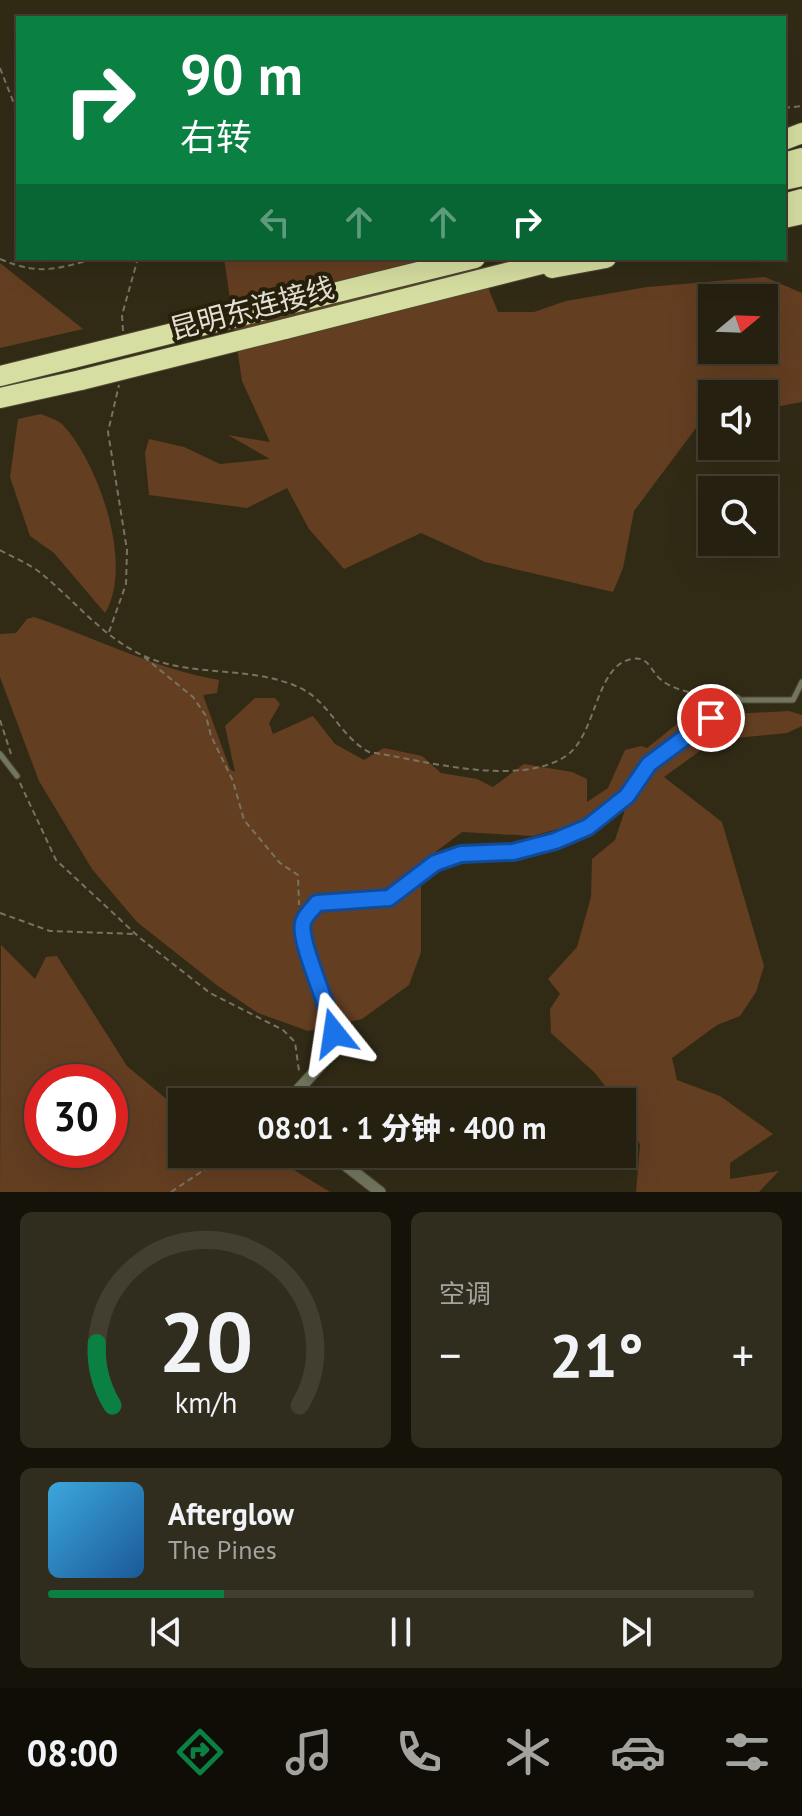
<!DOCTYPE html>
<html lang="zh">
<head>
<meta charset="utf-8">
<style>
  :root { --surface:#252010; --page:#312d1e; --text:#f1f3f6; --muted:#a3a39f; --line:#423e30; --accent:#0b8043 }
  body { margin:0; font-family:"PT Sans","Noto Sans SC",sans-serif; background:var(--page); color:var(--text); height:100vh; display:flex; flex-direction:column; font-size:30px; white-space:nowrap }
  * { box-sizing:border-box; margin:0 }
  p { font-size:26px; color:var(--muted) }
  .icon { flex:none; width:44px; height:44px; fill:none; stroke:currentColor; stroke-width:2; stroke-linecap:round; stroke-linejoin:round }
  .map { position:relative; height:1192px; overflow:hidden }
  .details { display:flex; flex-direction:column; gap:20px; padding:20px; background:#141209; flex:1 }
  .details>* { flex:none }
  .guide { position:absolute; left:16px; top:16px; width:770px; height:244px; border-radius:0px; box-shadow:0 8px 32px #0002,0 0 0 2px var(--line); background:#0b8043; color:#fff; overflow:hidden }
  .needle { width:52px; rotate:71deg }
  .tools { position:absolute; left:698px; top:284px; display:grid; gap:16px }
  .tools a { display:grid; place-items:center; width:80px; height:80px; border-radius:0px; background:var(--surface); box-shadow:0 8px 32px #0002,0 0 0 2px var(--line); font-size:40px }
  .speed { position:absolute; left:24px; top:1064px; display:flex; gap:16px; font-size:40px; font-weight:700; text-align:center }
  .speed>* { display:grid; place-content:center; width:104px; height:104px; border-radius:50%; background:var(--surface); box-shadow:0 8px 32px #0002,0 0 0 2px var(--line); line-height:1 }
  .speed .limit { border:12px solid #d22; background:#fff; color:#111 }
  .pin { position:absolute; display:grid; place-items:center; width:68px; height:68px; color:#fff; margin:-34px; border:4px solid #fff; border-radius:50%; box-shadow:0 2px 8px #0007 }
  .me { position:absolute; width:88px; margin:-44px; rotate:345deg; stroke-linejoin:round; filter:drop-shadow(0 0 6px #0008) }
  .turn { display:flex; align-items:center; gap:28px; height:168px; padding:0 32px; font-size:36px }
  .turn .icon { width:104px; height:104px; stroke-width:2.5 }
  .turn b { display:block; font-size:56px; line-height:68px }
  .lanes { display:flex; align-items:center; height:76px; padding:0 32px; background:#0003; justify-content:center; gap:40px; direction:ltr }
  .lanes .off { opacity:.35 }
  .big { font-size:60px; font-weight:800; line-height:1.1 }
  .details .widget { flex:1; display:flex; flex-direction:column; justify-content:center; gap:12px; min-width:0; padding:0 28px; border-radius:12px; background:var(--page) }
  .details .dial { align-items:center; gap:0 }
  .dial svg { height:208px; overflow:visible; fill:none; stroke:var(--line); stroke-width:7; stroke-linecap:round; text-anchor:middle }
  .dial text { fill:var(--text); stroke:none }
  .song { display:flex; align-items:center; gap:24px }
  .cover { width:96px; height:96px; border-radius:12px; background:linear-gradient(135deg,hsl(200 70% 55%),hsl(210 70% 35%)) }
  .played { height:8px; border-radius:4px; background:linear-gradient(90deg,var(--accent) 25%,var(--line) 25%) }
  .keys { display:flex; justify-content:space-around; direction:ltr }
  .heat { display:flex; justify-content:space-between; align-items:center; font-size:44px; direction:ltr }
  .details .tiles { flex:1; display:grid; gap:20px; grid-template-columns:1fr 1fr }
  .widget:last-child { grid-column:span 2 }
  .trip { position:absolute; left:168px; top:1088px; width:468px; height:80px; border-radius:0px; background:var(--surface); box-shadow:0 8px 32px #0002,0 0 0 2px var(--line); font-weight:800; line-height:80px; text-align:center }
  .tab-bar { display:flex; height:128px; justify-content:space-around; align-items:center; background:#0f0d06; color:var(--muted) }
  .tab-bar .icon { width:56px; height:56px }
  .tab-bar .on { color:var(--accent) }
  .tab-bar b { font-size:36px; color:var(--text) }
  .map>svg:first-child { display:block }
  .green { fill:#643e21; fill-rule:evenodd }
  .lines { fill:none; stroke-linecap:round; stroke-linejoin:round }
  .service-casing { stroke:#4e4834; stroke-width:7 }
  .minor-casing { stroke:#4e4834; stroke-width:13 }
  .motorway-casing { stroke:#4e4834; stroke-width:22 }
  .path { stroke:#787361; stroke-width:2; stroke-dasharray:6 4; stroke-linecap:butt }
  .service { stroke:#73765e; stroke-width:5 }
  .minor { stroke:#73765e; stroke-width:11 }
  .motorway { stroke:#d6dea1; stroke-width:20 }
  .motorway-bridge-casing { stroke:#4e4834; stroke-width:22; stroke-linecap:butt }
  .motorway-bridge { stroke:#d6dea1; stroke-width:20 }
  .route-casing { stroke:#114b97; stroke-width:20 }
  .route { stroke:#1a73e8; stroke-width:14 }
  .labels { text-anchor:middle; stroke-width:8; stroke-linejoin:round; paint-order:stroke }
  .street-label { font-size:28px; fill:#e4e0d3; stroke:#27210c }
</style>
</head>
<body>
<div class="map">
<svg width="802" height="1192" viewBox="0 0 802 1192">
  <rect width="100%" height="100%" fill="#312b16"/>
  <!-- green -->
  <path class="green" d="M224,258H476L498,312H534L566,301L647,287L765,277L802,293V402L764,409V394H712V421L699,424L634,511L623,568L613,592L485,562L421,533L344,569L309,529L287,488L247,508L149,495L145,453L149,439L184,447L220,464L270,459L228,435L270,442L242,381ZM712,298H764V350H712Z
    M0,263L83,329L0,348Z
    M41,414C48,417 58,420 63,425C99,464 134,565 105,613L54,553L30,536L10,477L18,419Z
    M34,617C96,638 155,669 219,680L217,693L203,695L230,769L235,772L225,726L255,698H275L280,704L269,723L273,734L313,716L335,744L364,760L384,748L422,756L441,773L477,779L493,787L524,764L572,772L587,779V802L608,788L625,750L641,746L647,748L677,724L697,716L789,711L802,715V726L787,733L715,740L664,777L722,822L764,966L756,992L740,1016L717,1025L672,1058L677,1080L720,1096L773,1134L730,1163V1179L779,1171L759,1192H636L640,1145L622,1102H617L595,1073L551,1033L550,1009L560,994L548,979L577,947L591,897L592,859L615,840L625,810L533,836L462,832L421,863V952L409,985L362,1019L308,1031L258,1013L218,986L137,922L92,869L39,781L0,677V634L16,633L27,619Z
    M1,945L35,979L46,957L57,956L127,1066L182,1112V1154H268L330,1192H0ZM110,1082V1150H42V1082Z"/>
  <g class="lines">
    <!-- service casing -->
    <g class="service-casing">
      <path id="service" d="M737,700H793L802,682
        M0,754L17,776"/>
    </g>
    <!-- minor casing -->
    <g class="minor-casing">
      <path id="minor" d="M288,1102C300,1085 323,1067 331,1049C348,1011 294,955 303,923C304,916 313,908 317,903L389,898L415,881L435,863L461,854L513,852L555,841L588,827L627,796L649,764L736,700
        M331,1154L380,1192"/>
    </g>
    <!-- motorway casing -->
    <g class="motorway-casing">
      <path id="motorway" d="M784,140L802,133
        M784,163L802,158
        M784,180L802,176
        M784,204L802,199
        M784,218L802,214
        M552,268L606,258
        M281,306L475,258
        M285,329L565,258
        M0,376L73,358
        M0,398L81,380"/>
    </g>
    <!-- path -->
    <path class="path" d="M0,68L18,114
      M784,108L802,106
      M0,259C45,278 60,266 101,258
      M123,331L122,315L138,258
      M0,550C14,558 30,564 42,574C75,601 103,637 142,655C190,678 249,665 298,687C329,700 339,736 369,752C423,760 517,788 566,756C597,735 595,665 632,659C648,656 650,669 659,678C675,693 702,694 722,698
      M109,632L126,584L127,550L108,432L119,385
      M144,657L193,697L206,716L211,736L233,781L244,820L280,863L298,875L299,905
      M0,720L11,754
      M20,783L56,860L140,938L210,993L283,1030L295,1042L299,1071
      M0,913L50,931L135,934
      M171,1192L228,1154"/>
    <!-- service -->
    <use href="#service" class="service"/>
    <!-- minor -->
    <use href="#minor" class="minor"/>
    <!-- motorway -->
    <use href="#motorway" class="motorway"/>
    <!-- motorway-bridge casing -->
    <g class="motorway-bridge-casing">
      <path id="motorway-bridge" d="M73,358L281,306
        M81,380L285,329"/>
    </g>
    <!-- motorway-bridge -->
    <use href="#motorway-bridge" class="motorway-bridge"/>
  </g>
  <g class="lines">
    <!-- route casing -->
    <g class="route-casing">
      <path id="route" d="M334,1033C330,1008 298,941 303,923C304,916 313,909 317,903L389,898L435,863L461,854L513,852L555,841L588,827L627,796L649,764L711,718"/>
    </g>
    <!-- route -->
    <use href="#route" class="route"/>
  </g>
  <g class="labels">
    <!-- street labels -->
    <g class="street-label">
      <text transform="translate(252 308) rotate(-15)" y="10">昆明东连接线</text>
    </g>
  </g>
</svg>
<div class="tools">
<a><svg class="needle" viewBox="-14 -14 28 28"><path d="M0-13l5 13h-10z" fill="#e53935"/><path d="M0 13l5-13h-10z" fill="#a3a39f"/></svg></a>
<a><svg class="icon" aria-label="sound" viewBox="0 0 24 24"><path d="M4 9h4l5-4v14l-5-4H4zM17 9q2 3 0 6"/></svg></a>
<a><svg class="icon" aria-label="search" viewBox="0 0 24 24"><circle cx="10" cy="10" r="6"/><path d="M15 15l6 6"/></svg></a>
</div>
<div class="speed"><div class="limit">30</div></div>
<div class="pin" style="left:711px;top:718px;background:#d93025"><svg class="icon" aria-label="arrive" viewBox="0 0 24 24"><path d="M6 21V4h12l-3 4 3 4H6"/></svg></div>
<svg class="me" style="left:334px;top:1033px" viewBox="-20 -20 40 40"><path d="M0-17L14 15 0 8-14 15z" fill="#1a73e8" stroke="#fff" stroke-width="4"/></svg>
<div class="trip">08:01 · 1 分钟 · 400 m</div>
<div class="guide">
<div class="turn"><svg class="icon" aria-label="right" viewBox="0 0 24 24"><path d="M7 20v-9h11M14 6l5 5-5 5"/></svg><div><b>90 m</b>右转</div></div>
<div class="lanes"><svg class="icon off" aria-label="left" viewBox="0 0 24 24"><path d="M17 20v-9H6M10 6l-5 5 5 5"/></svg><svg class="icon off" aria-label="ahead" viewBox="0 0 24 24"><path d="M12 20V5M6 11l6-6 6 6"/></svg><svg class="icon off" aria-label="ahead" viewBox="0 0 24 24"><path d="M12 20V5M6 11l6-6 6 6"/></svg><svg class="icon" aria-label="right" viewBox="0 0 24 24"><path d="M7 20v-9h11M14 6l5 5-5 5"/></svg></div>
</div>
</div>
<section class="details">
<div class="tiles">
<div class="widget dial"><svg viewBox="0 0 100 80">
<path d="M14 69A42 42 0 1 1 86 69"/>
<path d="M14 69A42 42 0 0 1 8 45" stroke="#0b8043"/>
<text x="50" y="56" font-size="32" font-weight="700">20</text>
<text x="50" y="72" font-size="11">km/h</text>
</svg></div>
<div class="widget"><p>空调</p>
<div class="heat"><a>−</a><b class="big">21°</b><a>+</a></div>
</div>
<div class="widget">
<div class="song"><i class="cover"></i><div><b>Afterglow</b><p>The Pines</p></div></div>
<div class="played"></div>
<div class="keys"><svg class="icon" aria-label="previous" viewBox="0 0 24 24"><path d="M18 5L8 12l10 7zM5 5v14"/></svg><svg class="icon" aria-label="pause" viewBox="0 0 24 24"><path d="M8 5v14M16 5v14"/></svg><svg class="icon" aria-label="next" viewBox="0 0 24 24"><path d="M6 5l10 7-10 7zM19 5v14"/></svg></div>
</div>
</div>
</section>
<nav class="tab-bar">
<b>08:00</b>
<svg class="icon on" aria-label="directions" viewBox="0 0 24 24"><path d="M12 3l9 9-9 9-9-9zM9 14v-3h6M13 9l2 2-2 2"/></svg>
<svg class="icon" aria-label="music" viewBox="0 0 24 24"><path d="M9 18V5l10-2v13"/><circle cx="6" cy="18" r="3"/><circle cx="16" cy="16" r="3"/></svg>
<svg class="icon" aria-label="phone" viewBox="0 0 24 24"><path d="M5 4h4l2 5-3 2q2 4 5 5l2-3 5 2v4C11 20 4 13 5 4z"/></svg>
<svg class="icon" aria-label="climate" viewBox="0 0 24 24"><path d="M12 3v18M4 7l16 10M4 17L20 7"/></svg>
<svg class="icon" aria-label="car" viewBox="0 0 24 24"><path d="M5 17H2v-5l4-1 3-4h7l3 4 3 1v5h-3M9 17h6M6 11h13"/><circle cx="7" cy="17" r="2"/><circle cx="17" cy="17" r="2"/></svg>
<svg class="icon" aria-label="filters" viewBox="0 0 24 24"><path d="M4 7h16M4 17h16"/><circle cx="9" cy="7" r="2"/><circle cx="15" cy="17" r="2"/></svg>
</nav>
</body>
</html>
